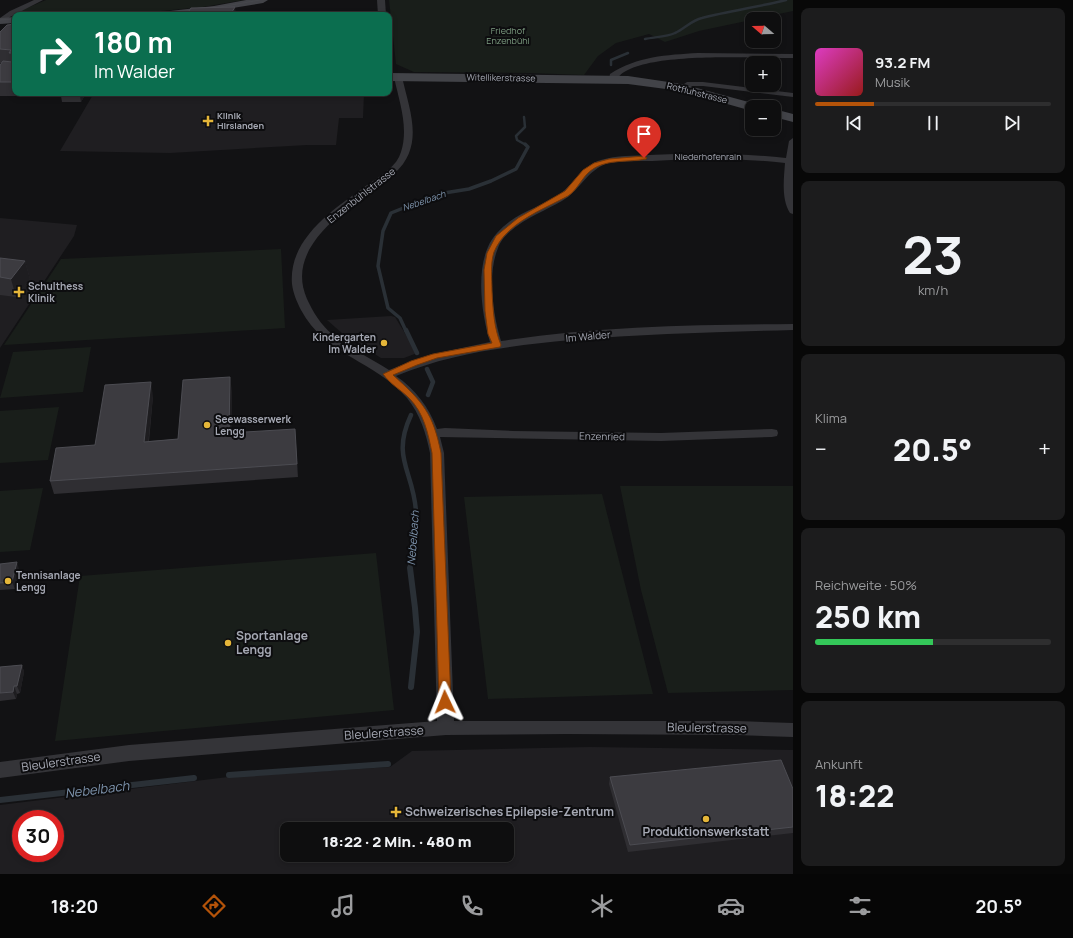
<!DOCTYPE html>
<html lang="de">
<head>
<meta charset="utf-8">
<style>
  :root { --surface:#0e0e0f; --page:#1c1c1d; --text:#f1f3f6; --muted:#9b9c9e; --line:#2e2e2f; --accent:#b45309 }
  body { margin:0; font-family:Manrope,sans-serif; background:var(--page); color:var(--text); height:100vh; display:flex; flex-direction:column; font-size:15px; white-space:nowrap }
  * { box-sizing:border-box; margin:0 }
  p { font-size:13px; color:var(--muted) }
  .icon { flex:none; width:22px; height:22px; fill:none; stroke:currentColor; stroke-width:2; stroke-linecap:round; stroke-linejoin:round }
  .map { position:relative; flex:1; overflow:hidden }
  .drawer { display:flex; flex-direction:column; gap:8px; padding:8px; background:#080808; width:280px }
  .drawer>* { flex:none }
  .top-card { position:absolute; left:12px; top:12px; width:380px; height:84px; border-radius:8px; box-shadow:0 2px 6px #0003,0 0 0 1px var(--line); background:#0b6e4f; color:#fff; overflow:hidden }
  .needle { width:26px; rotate:289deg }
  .controls { position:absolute; left:745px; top:12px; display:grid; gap:8px }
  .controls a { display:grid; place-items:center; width:36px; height:36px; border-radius:8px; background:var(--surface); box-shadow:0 2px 6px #0003,0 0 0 1px var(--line); font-size:20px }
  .speed { position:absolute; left:12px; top:810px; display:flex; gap:8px; font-size:20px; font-weight:700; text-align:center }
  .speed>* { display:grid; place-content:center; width:52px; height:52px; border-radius:50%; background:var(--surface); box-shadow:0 2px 6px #0003,0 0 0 1px var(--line); line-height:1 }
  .speed .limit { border:6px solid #d22; background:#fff; color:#111 }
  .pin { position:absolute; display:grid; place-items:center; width:34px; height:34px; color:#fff; margin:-41px -17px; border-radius:50% 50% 50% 0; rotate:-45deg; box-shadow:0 0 4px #0007 }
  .pin .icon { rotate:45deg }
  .me { position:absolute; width:44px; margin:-22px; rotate:358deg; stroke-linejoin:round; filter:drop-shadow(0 0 3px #0008) }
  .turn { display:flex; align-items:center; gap:14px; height:84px; padding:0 16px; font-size:18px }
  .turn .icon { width:52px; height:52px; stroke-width:2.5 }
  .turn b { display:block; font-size:28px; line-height:34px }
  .big { font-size:30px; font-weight:800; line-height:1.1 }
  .drawer .tile { flex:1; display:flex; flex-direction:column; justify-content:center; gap:6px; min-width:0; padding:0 14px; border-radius:8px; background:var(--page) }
  .drawer .dial { align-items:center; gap:0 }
  .dial b { font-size:52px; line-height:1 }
  .song { display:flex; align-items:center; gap:12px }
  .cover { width:48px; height:48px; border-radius:6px; background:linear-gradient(135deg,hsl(310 70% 55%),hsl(0 70% 35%)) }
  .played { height:4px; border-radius:2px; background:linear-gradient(90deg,var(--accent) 25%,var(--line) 25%) }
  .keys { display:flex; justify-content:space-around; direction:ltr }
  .heat { display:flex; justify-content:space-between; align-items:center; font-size:22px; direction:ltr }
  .charge { height:6px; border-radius:3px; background:linear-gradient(90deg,#34c759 50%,var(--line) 0) }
  .trip { position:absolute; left:280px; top:822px; width:234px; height:40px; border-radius:8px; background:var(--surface); box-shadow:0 2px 6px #0003,0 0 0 1px var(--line); font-weight:800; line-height:40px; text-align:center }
  .tab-bar { display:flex; height:64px; justify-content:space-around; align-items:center; background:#060606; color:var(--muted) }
  .tab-bar .icon { width:28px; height:28px }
  .tab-bar .on { color:var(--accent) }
  .tab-bar b { font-size:18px; color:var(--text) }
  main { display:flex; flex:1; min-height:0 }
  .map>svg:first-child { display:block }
  .built { fill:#1f1e21; fill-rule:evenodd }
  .green { fill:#191e1a }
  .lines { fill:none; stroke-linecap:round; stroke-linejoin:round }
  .stream-far3 { stroke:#2a3036; stroke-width:2.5 }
  .stream-far2 { stroke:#2a3036; stroke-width:3.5 }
  .stream-far1 { stroke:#2a3036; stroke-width:4.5 }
  .stream { stroke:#2a3036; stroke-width:6 }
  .street { fill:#343438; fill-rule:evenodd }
  .secondary { fill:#424348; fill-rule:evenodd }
  .tram { stroke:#47484d; stroke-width:1 }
  .wall { fill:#2f2e32 }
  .shaded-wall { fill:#1e1d20 }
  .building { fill:#3c3b40; stroke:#4c4c52 }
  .route { fill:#b45309; stroke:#753606 }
  .poi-dot { fill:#e5b639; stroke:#0d0d0f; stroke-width:1.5 }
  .labels { text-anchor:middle; stroke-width:4; stroke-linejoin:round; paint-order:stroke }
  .far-park-label { font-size:9px; fill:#7d9d81; stroke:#0d0d0f }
  .far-street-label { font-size:9px; fill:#a5a8b3; stroke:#0d0d0f }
  .far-poi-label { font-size:9px; font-weight:bold; fill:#a5a8b3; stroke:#0d0d0f; text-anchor:start }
  .far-water-label { font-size:9px; font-style:italic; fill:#7e94ad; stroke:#0d0d0f }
  .street-label { font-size:10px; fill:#a5a8b3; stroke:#0d0d0f }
  .poi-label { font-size:10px; font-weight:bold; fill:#a5a8b3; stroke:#0d0d0f; text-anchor:start }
  .water-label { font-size:11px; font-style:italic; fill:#7e94ad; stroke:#0d0d0f }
  .near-poi-label { font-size:12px; font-weight:bold; fill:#a5a8b3; stroke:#0d0d0f; text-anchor:start }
  .near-street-label { font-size:12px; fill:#a5a8b3; stroke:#0d0d0f }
  .near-water-label { font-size:13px; font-style:italic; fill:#7e94ad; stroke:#0d0d0f }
</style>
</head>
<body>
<main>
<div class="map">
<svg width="793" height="874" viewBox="0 0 793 874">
  <rect width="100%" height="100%" fill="#121214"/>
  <!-- built -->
  <path class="built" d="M94,93H364L363,118H339L336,145H307L170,153L60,151Z
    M0,218L77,225L74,236L0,348Z
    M391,316L395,317L417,353L404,358H381L343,334L327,320Z
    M590,747L793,750V874H0V805L228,777L390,767L412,751ZM21,819H55V853H21ZM287,829H507V855H287Z"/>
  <!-- green -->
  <path class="green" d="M46,0H244L203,7L151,12L15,16V13Z
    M389,0H793V11L699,31L665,42L649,34L616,43L598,56L584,75L529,73L414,72L396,64Z
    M281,249L285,328L4,345L61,259Z
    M91,347L83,392L0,398L13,352Z
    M59,407L48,460L0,463V411Z
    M620,486H793V690L668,693L641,590Z
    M43,488L30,550L0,552V491Z
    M602,494L653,694L488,699L464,497Z
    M376,553L394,710L55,741L80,576Z"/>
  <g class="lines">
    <!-- stream-far3 -->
    <path class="stream-far3" d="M645,39C654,37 667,37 675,33C684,29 692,20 702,18C729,11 758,7 786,0
      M611,65V60L628,53
      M524,117L525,127L516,136L517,140L526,145"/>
    <!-- stream-far2 -->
    <path class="stream-far2" d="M406,331L400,318L388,308L378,266L383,231L391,213L438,194L469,189L491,181L516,169L528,147L525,144"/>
    <!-- stream-far1 -->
    <path class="stream-far1" d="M406,330L417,353
      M427,369L433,382L428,395
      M410,569C410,549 418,530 416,511C413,470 391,458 411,415"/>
    <!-- stream -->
    <path class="stream" d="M410,568L415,608L417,632L411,687
      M229,775L388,764
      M0,800L194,778"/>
    <!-- street -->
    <path class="street" d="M34,0H43L10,17L4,23H0V18L10,11Z
      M377,0H385L386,15H378Z
      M698,53L793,54V58C761,59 630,49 616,81H613L609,79L610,74C638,56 666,55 698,53Z
      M395,75H398L402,77C410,112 425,146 394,174C358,203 282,242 307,299C313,312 321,325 332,334C349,348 370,358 389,370L429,355L490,342C482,316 476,273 488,247C492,237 501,228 509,222C525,210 544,205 560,194C575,183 583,165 601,160C617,155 633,156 649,155C695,153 740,153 786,158L789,141L793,138V214L790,213C781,199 784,178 785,163C741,158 696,158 652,161C638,161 623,161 609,163C590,168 582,186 568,197C552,208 533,214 517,226C510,231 501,239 498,248C487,274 493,315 501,341C598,326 696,325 793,324V330C719,332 645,334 571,340C511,346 453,352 396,376C415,389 429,407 437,429L445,428L513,431L661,433L772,429L777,430L778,433L777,436L772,437L661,441L440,437L444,453L454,721H737L793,723V737L737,735L567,734L446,735L129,761L0,778V762L129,745L437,721L430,453C426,433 420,414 407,398C375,361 325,355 301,310C297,302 293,293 292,284C288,237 337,207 370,183C382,175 397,166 401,152C409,127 399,101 394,77Z
      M687,82H703L793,93V97L703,86H691L685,90H679L678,88Z"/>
    <!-- secondary -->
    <path class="secondary" d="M246,0H268L263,3L189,15H156L161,12L214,6Z
      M15,17V23L0,24V18Z
      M389,73L628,76L682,84L756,104L758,107H752V111L681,91L628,84L389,81Z
      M774,109L793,114V122L774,117Z"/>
    <!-- tram -->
    <path class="tram" d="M153,15L203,10L260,0
      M0,20L15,19"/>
  </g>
  <!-- wall -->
  <path class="wall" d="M15,24V93H34H22L20,96H0V65L2,63H0V32Z
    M86,93L81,102H62L61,96Z
    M0,258L25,261L30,279L16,297L0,295Z
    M232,391L231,433L296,443L298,477L54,494L50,481L95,445L153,396L149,441L178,439Z
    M0,564L19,569L15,589L0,590Z
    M22,665L24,672L20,693L17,694L16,699L0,701V667Z
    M610,777L793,789V833L628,852L609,784Z"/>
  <!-- shaded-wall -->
  <path class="shaded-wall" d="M235,7L236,14L237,12V15H232V12Z
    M82,93H86L81,102L80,96Z
    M25,261L30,279L16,297L11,279Z
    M230,377L232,391L231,447L229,433Z
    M151,382L153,396L147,455L144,442Z
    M295,429L296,443L298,477L297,464Z
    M17,562L19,569L15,589L12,582Z
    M22,665L24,672L20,693L17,686Z
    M14,686L17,694L16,699L13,692Z"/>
  <!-- building -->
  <path class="building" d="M235,7L232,12H237L236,15H186L191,8Z
    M15,24V82H0V65L3,61L12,62L13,60V53H9L11,50L0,49V32L7,25Z
    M62,93H82L80,96H61Z
    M0,258L25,261L11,279L0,277Z
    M230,377L229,433L295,429L297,464L50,481L56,448L95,445L105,385L151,382L144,442L178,439L183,380Z
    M17,562L12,582L0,583V564Z
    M22,665L17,686H14L13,692L0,693V667Z
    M781,760L793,789V827L630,845L610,777Z"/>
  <!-- route -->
  <path class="route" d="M644,156L647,158L646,159C626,163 604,158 588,173C581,180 576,191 568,196C542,210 506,223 494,252C490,264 492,279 492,291C493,310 494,328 501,345L500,347L437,358L417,365L393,375C423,402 433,413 441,453L451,702L449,705L445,707L441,705L439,702L432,453C428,433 424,413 409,398C401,390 390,384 383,374L411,361L433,354L492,343L488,334L485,311L484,270L487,253L496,236L518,218L565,191L583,170L594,163L609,159Z"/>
  <!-- markers -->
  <g class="poi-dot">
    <path d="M206 115h4v4h4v4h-4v4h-4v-4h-4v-4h4z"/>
    <path d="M17 286h4v4h4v4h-4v4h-4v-4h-4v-4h4z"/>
    <circle cx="384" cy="343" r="4"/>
    <circle cx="207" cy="425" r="4"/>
    <circle cx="8" cy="581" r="4"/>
    <circle cx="228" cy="643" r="4"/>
    <path d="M394 806h4v4h4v4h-4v4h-4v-4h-4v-4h4z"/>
    <circle cx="706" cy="819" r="4"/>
  </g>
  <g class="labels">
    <!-- far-park labels -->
    <g class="far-park-label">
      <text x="508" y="34">Friedhof<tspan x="508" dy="10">Enzenbühl</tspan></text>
    </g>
    <!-- far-street labels -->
    <g class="far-street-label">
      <text transform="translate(501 78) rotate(1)" y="3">Witellikerstrasse</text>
      <text transform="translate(697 93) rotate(14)" y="3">Rotfluhstrasse</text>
      <text x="708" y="160">Niederhofenrain</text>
    </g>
    <!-- far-poi labels -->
    <g class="far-poi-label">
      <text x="217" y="119">Klinik<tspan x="217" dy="10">Hirslanden</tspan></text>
    </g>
    <!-- far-water labels -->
    <g class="far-water-label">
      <text transform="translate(424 201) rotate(-19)" y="3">Nebelbach</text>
    </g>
    <!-- street labels -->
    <g class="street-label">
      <text transform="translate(361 195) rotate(-38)" y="4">Enzenbühlstrasse</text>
      <text transform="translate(588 336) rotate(-5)" y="4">Im Walder</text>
      <text transform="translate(602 436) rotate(1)" y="4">Enzenried</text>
    </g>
    <!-- poi labels -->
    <g class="poi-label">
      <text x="28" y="290">Schulthess<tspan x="28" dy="12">Klinik</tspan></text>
      <text x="376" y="341" text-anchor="end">Kindergarten<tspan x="376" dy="12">Im Walder</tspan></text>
      <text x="215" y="423">Seewasserwerk<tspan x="215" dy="12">Lengg</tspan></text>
      <text x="16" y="579">Tennisanlage<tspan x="16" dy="12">Lengg</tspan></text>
    </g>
    <!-- water labels -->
    <g class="water-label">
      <text transform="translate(413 538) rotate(-86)" y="4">Nebelbach</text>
    </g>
    <!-- near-poi labels -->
    <g class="near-poi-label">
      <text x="236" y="640">Sportanlage<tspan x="236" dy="14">Lengg</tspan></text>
      <text x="405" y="816">Schweizerisches Epilepsie-Zentrum</text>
      <text x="706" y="836" text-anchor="middle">Produktionswerkstatt</text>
    </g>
    <!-- near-street labels -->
    <g class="near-street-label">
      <text transform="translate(707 728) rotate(1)" y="4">Bleulerstrasse</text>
      <text transform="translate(384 733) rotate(-4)" y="4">Bleulerstrasse</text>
      <text transform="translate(61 762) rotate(-8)" y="4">Bleulerstrasse</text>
    </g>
    <!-- near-water labels -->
    <g class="near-water-label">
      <text transform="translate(97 789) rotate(-7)" y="5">Nebelbach</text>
    </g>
  </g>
</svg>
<div class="controls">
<a><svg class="needle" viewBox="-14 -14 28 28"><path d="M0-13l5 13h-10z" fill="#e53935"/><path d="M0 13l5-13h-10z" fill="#9b9c9e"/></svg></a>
<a>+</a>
<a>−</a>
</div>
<div class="speed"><div class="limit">30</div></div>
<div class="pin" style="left:644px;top:158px;background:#d93025"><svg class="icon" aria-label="arrive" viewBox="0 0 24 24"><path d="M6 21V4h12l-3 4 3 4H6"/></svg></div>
<svg class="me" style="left:445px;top:702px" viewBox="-20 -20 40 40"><path d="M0-17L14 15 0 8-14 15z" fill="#b45309" stroke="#fff" stroke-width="4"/></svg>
<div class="trip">18:22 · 2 Min. · 480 m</div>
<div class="top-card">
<div class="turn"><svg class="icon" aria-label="right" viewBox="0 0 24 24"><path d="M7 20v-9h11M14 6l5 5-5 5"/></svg><div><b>180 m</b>Im Walder</div></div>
</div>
</div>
<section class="drawer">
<div class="tile">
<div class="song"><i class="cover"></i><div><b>93.2 FM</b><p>Musik</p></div></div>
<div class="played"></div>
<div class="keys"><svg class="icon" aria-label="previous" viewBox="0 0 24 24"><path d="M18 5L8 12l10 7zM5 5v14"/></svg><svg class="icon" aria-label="pause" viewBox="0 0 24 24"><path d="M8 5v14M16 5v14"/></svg><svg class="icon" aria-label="next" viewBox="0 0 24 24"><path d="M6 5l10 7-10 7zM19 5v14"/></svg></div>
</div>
<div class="tile dial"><b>23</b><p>km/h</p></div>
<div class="tile"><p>Klima</p>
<div class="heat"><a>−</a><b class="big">20.5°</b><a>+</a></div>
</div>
<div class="tile"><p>Reichweite · 50%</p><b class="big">250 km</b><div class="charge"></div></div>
<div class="tile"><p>Ankunft</p><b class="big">18:22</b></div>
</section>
</main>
<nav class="tab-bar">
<b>18:20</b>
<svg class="icon on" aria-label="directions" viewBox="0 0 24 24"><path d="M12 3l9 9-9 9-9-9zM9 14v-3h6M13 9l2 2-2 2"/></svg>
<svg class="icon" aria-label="music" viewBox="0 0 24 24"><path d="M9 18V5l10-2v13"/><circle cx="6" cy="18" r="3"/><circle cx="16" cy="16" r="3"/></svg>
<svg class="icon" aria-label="phone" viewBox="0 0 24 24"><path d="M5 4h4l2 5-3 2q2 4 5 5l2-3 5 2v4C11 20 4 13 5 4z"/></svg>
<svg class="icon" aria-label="climate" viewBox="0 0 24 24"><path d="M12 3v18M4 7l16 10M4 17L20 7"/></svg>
<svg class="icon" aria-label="car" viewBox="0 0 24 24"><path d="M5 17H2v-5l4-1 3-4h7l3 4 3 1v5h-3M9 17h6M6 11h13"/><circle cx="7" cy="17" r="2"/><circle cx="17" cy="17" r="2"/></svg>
<svg class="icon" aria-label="filters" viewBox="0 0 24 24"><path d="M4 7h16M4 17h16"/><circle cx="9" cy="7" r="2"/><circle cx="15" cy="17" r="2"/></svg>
<b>20.5°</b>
</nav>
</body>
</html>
